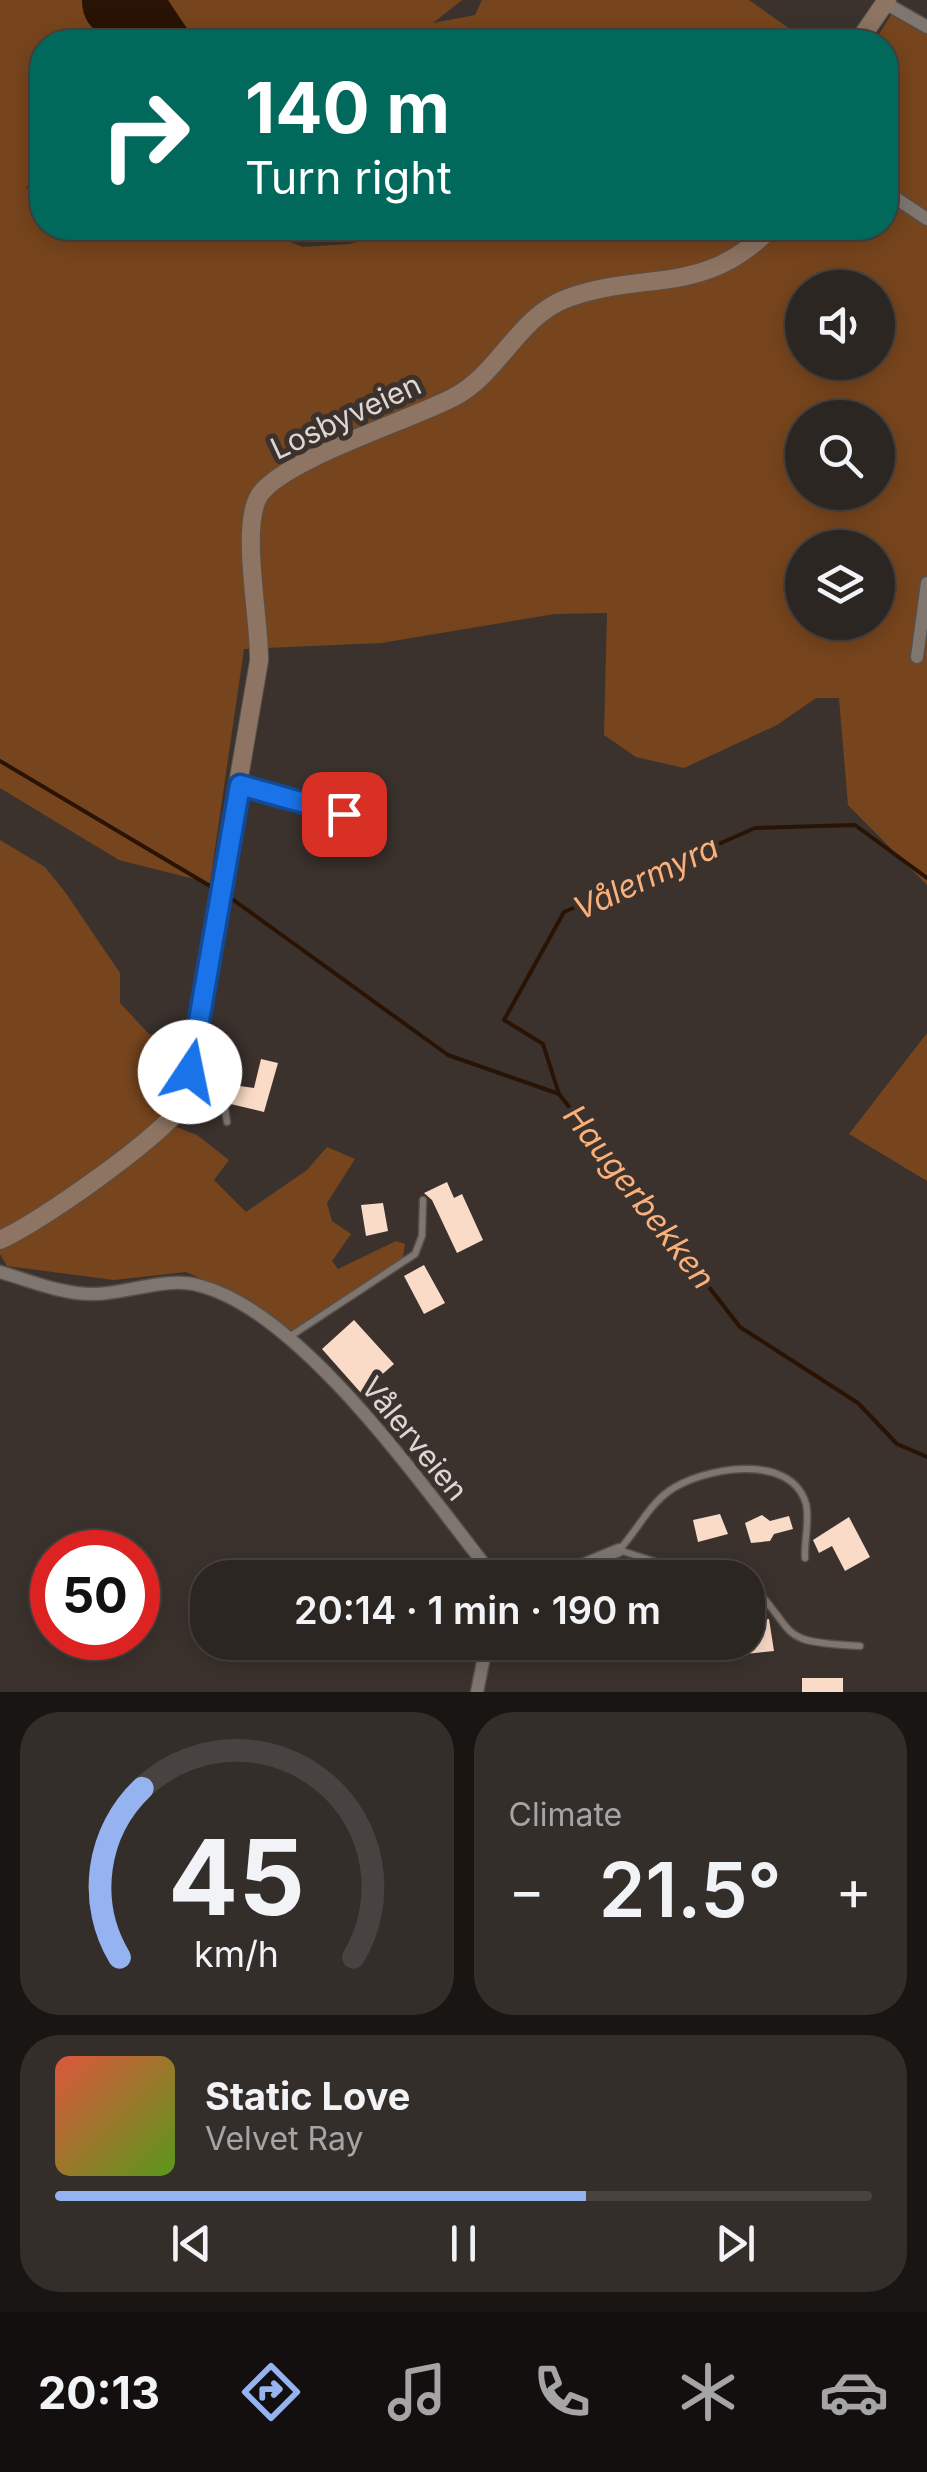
<!DOCTYPE html>
<html lang="en">
<head>
<meta charset="utf-8">
<style>
  :root { --surface:#2c2622; --page:#342e2a; --text:#f1f3f6; --muted:#a6a5a5; --line:#484340; --accent:#95b2f1 }
  body { margin:0; font-family:Inter,sans-serif; background:var(--page); color:var(--text); height:100vh; display:flex; flex-direction:column; font-size:38px; white-space:nowrap }
  * { box-sizing:border-box; margin:0 }
  p { font-size:32px; color:var(--muted) }
  .icon { flex:none; width:55px; height:55px; fill:none; stroke:currentColor; stroke-width:2; stroke-linecap:round; stroke-linejoin:round }
  .map { position:relative; height:1692px; overflow:hidden }
  .sheet { display:flex; flex-direction:column; gap:20px; padding:20px; background:#181513; flex:1 }
  .sheet>* { flex:none }
  .hud { position:absolute; left:30px; top:30px; width:868px; height:210px; border-radius:40px; box-shadow:0 5px 25px #0003,0 0 0 2px var(--line); background:#00695c; color:#fff; overflow:hidden }
  .buttons { position:absolute; left:785px; top:270px; display:grid; gap:20px }
  .buttons a { display:grid; place-items:center; width:110px; height:110px; border-radius:50%; background:var(--surface); box-shadow:0 5px 25px #0003,0 0 0 2px var(--line); font-size:50px }
  .speed { position:absolute; left:30px; top:1530px; display:flex; gap:20px; font-size:50px; font-weight:700; text-align:center }
  .speed>* { display:grid; place-content:center; width:130px; height:130px; border-radius:50%; background:var(--surface); box-shadow:0 5px 25px #0003,0 0 0 2px var(--line); line-height:1 }
  .speed .limit { border:15px solid #d22; background:#fff; color:#111 }
  .pin { position:absolute; display:grid; place-items:center; width:85px; height:85px; color:#fff; margin:-42px; border-radius:20px; box-shadow:0 5px 15px #0006 }
  .me { position:absolute; width:110px; margin:-55px; rotate:11deg; stroke-linejoin:round; filter:drop-shadow(0 0 8px #0008) }
  .turn { display:flex; align-items:center; gap:35px; height:210px; padding:0 50px; font-size:45px }
  .turn .icon { width:130px; height:130px; stroke-width:2.5 }
  .turn b { display:block; font-size:70px; line-height:85px }
  .big { font-size:75px; font-weight:600; line-height:1.1 }
  .sheet .widget { flex:1; display:flex; flex-direction:column; justify-content:center; gap:15px; min-width:0; padding:0 35px; border-radius:40px; background:var(--page) }
  .sheet .dial { align-items:center; gap:0 }
  .dial svg { height:260px; overflow:visible; fill:none; stroke:var(--line); stroke-width:7; stroke-linecap:round; text-anchor:middle }
  .dial text { fill:var(--text); stroke:none }
  .song { display:flex; align-items:center; gap:30px }
  .cover { width:120px; height:120px; border-radius:15px; background:linear-gradient(135deg,hsl(10 70% 55%),hsl(90 70% 35%)) }
  .played { height:10px; border-radius:5px; background:linear-gradient(90deg,var(--accent) 65%,var(--line) 65%) }
  .keys { display:flex; justify-content:space-around; direction:ltr }
  .heat { display:flex; justify-content:space-between; align-items:center; font-size:55px; direction:ltr }
  .sheet .tiles { flex:1; display:grid; gap:20px; grid-template-columns:1fr 1fr }
  .widget:last-child { grid-column:span 2 }
  .trip { position:absolute; left:190px; top:1560px; width:575px; height:100px; border-radius:40px; background:var(--surface); box-shadow:0 5px 25px #0003,0 0 0 2px var(--line); font-weight:600; line-height:100px; text-align:center }
  .dock { display:flex; height:160px; justify-content:space-around; align-items:center; background:#120f0e; color:var(--muted) }
  .dock .icon { width:70px; height:70px }
  .dock .current { color:var(--accent) }
  .dock b { font-size:45px; color:var(--text) }
  .map>svg:first-child { display:block }
  .green { fill:#77451d; fill-rule:evenodd }
  .water { fill:#281304 }
  .lines { fill:none; stroke-linecap:round; stroke-linejoin:round }
  .stream { stroke:#281304; stroke-width:4 }
  .building { fill:#fadbc7 }
  .lane-casing { stroke:#564f4a; stroke-width:9 }
  .street-casing { stroke:#564f4a; stroke-width:15 }
  .secondary-casing { stroke:#564f4a; stroke-width:20 }
  .lane { stroke:#807670; stroke-width:6 }
  .street { stroke:#807670; stroke-width:12 }
  .secondary { stroke:#8e7462; stroke-width:18 }
  .route-casing { stroke:#114b97; stroke-width:25 }
  .route { stroke:#1a73e8; stroke-width:18 }
  .labels { text-anchor:middle; stroke-width:10; stroke-linejoin:round; paint-order:stroke }
  .street-label { font-size:30px; fill:#dcd7d3; stroke:#3b322d }
  .water-label { font-size:32px; font-style:italic; fill:#fbb07a; stroke:#3b322d }
</style>
</head>
<body>
<div class="map">
<svg width="927" height="1692" viewBox="0 0 927 1692">
  <rect width="100%" height="100%" fill="#3b322d"/>
  <!-- green -->
  <path class="green" d="M0,0H462L433,23L475,15L482,0H749L808,42H42V178L35,176L26,188L42,195V228H254L303,247L349,244L412,228H885V42H874L891,15L919,31L927,26V209L922,214L927,219V885L848,805L839,698H816L777,725L684,768L636,757L604,735L607,613L555,614L381,643L244,649L210,883L119,860L0,788ZM802,288H878V362H802ZM802,418H878V492H802ZM802,548H878V622H802Z
    M0,840L45,867L65,892L120,973V1003L149,1034L186,1039L177,1094L159,1120L197,1135L229,1160L214,1180L246,1212L307,1170L327,1147L355,1159L327,1203L332,1221L351,1234L332,1261L338,1269L396,1241L405,1244L402,1263L292,1331L243,1297L186,1272L114,1280L7,1266L0,1254Z
    M927,1033V1181L849,1134Z"/>
  <!-- water -->
  <path class="water" d="M82,0H168L192,36L190,42C154,43 82,53 82,0Z"/>
  <g class="lines">
    <!-- stream -->
    <path class="stream" d="M0,761L210,886
      M232,899L448,1055L559,1094L740,1327L858,1403L897,1444L927,1457
      M559,1094L543,1044L504,1020L564,912L755,828L855,825L927,878"/>
  </g>
  <!-- building -->
  <path class="building" d="M261,1059L278,1063L264,1112L222,1102L226,1084L254,1088Z
    M447,1182L454,1198L462,1194L483,1240L457,1253L432,1200L424,1193Z
    M383,1203L388,1231L366,1236L361,1205Z
    M424,1265L445,1303L424,1314L404,1276Z
    M354,1320L394,1364L361,1393L322,1349Z
    M720,1514L728,1534L698,1542L693,1520Z
    M762,1515L770,1521L789,1516L793,1529L774,1534L770,1541L751,1543L745,1523Z
    M849,1517L870,1557L845,1571L832,1546L819,1553L813,1540Z
    M769,1619L774,1651L711,1658L708,1644L748,1642V1622Z
    M802,1678H843V1692H802Z"/>
  <g class="lines">
    <!-- lane casing -->
    <g class="lane-casing">
      <path id="lane" d="M241,785L344,815
        M184,1104L225,1109L227,1122
        M289,1337L415,1254L422,1236L423,1200
        M742,1578L729,1569H678L619,1550C637,1531 648,1506 669,1491C701,1468 791,1451 806,1504C810,1520 804,1541 805,1558
        M748,1581C801,1634 772,1642 860,1646"/>
    </g>
    <!-- street casing -->
    <g class="street-casing">
      <path id="street" d="M885,3L927,27
        M885,191L927,219
        M917,657L927,583
        M0,1272C31,1281 63,1295 96,1294C131,1293 166,1276 201,1286C305,1314 427,1493 495,1578
        M551,1578L619,1550
        M477,1692L487,1642"/>
    </g>
    <!-- secondary casing -->
    <g class="secondary-casing">
      <path id="secondary" d="M858,42L887,0
        M0,1240C39,1223 160,1138 183,1104L259,661C260,618 240,528 259,496C281,460 411,420 454,397C500,373 518,316 568,298C646,270 704,297 771,228"/>
    </g>
    <!-- lane -->
    <use href="#lane" class="lane"/>
    <!-- street -->
    <use href="#street" class="street"/>
    <!-- secondary -->
    <use href="#secondary" class="secondary"/>
  </g>
  <g class="lines">
    <!-- route casing -->
    <g class="route-casing">
      <path id="route" d="M190,1072L240,785L344,814"/>
    </g>
    <!-- route -->
    <use href="#route" class="route"/>
  </g>
  <g class="labels">
    <!-- street labels -->
    <g class="street-label">
      <text transform="translate(346 417) rotate(-25)" y="10">Losbyveien</text>
      <text transform="translate(414 1439) rotate(51)" y="10">Vålerveien</text>
    </g>
    <!-- water labels -->
    <g class="water-label">
      <text transform="translate(646 878) rotate(-25)" y="11">Vålermyra</text>
      <text transform="translate(639 1197) rotate(52)" y="11">Haugerbekken</text>
    </g>
  </g>
</svg>
<div class="buttons">
<a><svg class="icon" aria-label="sound" viewBox="0 0 24 24"><path d="M4 9h4l5-4v14l-5-4H4zM17 9q2 3 0 6"/></svg></a>
<a><svg class="icon" aria-label="search" viewBox="0 0 24 24"><circle cx="10" cy="10" r="6"/><path d="M15 15l6 6"/></svg></a>
<a><svg class="icon" aria-label="layers" viewBox="0 0 24 24"><path d="M12 4l9 5-9 5-9-5zM3 14l9 5 9-5"/></svg></a>
</div>
<div class="speed"><div class="limit">50</div></div>
<div class="pin" style="left:344px;top:814px;background:#d93025"><svg class="icon" aria-label="arrive" viewBox="0 0 24 24"><path d="M6 21V4h12l-3 4 3 4H6"/></svg></div>
<svg class="me" style="left:190px;top:1072px" viewBox="-20 -20 40 40"><circle r="19" fill="#fff"/><path d="M0-13L10 11 0 6-10 11z" fill="#1a73e8"/></svg>
<div class="trip">20:14 · 1 min · 190 m</div>
<div class="hud">
<div class="turn"><svg class="icon" aria-label="right" viewBox="0 0 24 24"><path d="M7 20v-9h11M14 6l5 5-5 5"/></svg><div><b>140 m</b>Turn right</div></div>
</div>
</div>
<section class="sheet">
<div class="tiles">
<div class="widget dial"><svg viewBox="0 0 100 80">
<path d="M14 69A42 42 0 1 1 86 69"/>
<path d="M14 69A42 42 0 0 1 21 17" stroke="#95b2f1"/>
<text x="50" y="56" font-size="32" font-weight="700">45</text>
<text x="50" y="72" font-size="11">km/h</text>
</svg></div>
<div class="widget"><p>Climate</p>
<div class="heat"><a>−</a><b class="big">21.5°</b><a>+</a></div>
</div>
<div class="widget">
<div class="song"><i class="cover"></i><div><b>Static Love</b><p>Velvet Ray</p></div></div>
<div class="played"></div>
<div class="keys"><svg class="icon" aria-label="previous" viewBox="0 0 24 24"><path d="M18 5L8 12l10 7zM5 5v14"/></svg><svg class="icon" aria-label="pause" viewBox="0 0 24 24"><path d="M8 5v14M16 5v14"/></svg><svg class="icon" aria-label="next" viewBox="0 0 24 24"><path d="M6 5l10 7-10 7zM19 5v14"/></svg></div>
</div>
</div>
</section>
<nav class="dock">
<b>20:13</b>
<svg class="icon current" aria-label="directions" viewBox="0 0 24 24"><path d="M12 3l9 9-9 9-9-9zM9 14v-3h6M13 9l2 2-2 2"/></svg>
<svg class="icon" aria-label="music" viewBox="0 0 24 24"><path d="M9 18V5l10-2v13"/><circle cx="6" cy="18" r="3"/><circle cx="16" cy="16" r="3"/></svg>
<svg class="icon" aria-label="phone" viewBox="0 0 24 24"><path d="M5 4h4l2 5-3 2q2 4 5 5l2-3 5 2v4C11 20 4 13 5 4z"/></svg>
<svg class="icon" aria-label="climate" viewBox="0 0 24 24"><path d="M12 3v18M4 7l16 10M4 17L20 7"/></svg>
<svg class="icon" aria-label="car" viewBox="0 0 24 24"><path d="M5 17H2v-5l4-1 3-4h7l3 4 3 1v5h-3M9 17h6M6 11h13"/><circle cx="7" cy="17" r="2"/><circle cx="17" cy="17" r="2"/></svg>
</nav>
</body>
</html>
